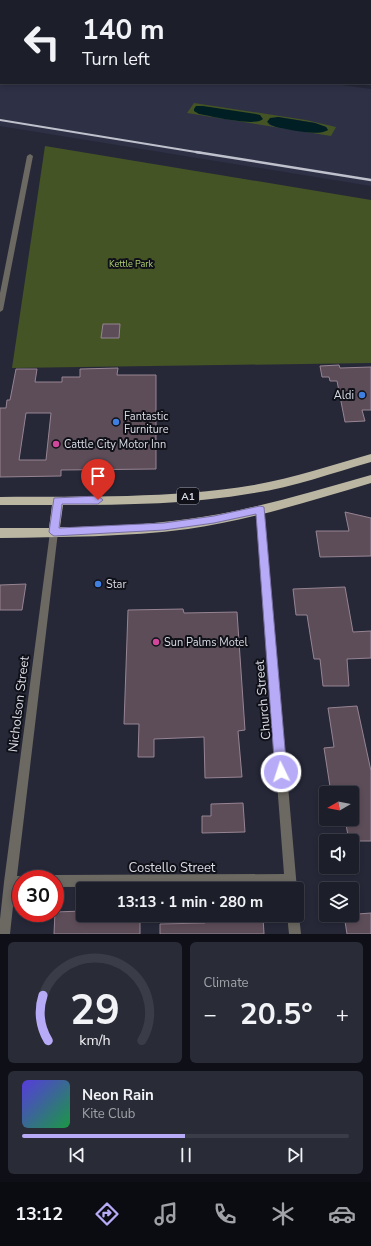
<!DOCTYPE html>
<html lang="en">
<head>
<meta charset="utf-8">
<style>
  :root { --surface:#1c1e2a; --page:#292b36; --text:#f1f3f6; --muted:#a0a2a8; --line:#3a3c47; --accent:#b7abf8 }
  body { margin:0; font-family:"Nunito Sans",sans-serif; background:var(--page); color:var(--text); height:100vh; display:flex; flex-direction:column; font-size:15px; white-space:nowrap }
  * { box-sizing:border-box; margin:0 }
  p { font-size:13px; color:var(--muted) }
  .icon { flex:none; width:22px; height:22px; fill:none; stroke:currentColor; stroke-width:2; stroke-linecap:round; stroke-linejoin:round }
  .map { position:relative; height:934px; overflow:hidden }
  .panel { display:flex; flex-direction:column; gap:8px; padding:8px; background:#0f1017; flex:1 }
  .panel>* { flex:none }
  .guide { position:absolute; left:0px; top:0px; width:371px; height:84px; box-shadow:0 2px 6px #0003,0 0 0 1px var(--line); background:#1c1e2a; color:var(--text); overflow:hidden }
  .needle { width:26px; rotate:260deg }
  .tools { position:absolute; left:319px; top:786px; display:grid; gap:8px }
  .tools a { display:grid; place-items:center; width:40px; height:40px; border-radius:4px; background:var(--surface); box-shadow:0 2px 6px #0003,0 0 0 1px var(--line); font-size:20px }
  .speed { position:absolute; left:12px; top:870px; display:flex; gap:8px; font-size:20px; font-weight:700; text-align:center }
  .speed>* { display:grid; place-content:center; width:52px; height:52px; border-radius:50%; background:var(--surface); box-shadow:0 2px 6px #0003,0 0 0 1px var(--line); line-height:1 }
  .speed .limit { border:6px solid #d22; background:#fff; color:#111 }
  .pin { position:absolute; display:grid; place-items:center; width:34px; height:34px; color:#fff; margin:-41px -17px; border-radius:50% 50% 50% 0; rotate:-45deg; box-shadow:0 0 4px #0007 }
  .pin .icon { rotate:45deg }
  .me { position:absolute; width:44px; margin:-22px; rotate:356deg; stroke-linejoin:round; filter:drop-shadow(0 0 3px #0008) }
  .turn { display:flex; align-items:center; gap:14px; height:84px; padding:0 16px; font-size:18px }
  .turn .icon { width:52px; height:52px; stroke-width:2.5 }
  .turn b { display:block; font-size:28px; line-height:34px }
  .big { font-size:30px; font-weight:700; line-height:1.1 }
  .panel .tile { flex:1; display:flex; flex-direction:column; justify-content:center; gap:6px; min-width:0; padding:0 14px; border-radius:6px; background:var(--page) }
  .panel .dial { align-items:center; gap:0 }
  .dial svg { height:104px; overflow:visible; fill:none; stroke:var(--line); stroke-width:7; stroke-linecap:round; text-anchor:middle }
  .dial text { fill:var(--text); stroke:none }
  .song { display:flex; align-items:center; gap:12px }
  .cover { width:48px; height:48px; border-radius:6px; background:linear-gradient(135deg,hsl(250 70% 55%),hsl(140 70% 35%)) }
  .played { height:4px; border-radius:2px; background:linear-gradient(90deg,var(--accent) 50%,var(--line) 50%) }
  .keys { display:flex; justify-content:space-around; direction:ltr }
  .heat { display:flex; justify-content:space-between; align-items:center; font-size:22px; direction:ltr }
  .panel .tiles { flex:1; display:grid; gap:8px; grid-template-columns:1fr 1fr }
  .tile:last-child { grid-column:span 2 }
  .trip { position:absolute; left:76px; top:882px; width:228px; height:40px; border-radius:4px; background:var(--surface); box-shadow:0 2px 6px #0003,0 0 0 1px var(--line); font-weight:700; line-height:40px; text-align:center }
  .tabs { display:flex; height:64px; justify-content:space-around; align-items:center; background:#0b0c11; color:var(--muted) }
  .tabs .icon { width:28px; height:28px }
  .tabs .active { color:var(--accent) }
  .tabs b { font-size:18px; color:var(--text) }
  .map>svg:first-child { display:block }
  .built { fill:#2e3046 }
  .green { fill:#445425; fill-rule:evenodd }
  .water { fill:#001f24 }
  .building { fill:#5d4d59; stroke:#978492; fill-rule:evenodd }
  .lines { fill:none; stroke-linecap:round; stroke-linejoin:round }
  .minor { fill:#6b6961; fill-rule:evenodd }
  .trunk { fill:#bab6a2; fill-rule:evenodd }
  .rail-far1 { stroke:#bfc1cc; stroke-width:2 }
  .rail { stroke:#bfc1cc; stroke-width:2.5 }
  .route { fill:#b7abf8; stroke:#776fa1 }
  .shop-dot { fill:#3f7fe0; stroke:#101118; stroke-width:1.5 }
  .hotel-dot { fill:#d1479c; stroke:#101118; stroke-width:1.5 }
  .labels { text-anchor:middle; stroke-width:4; stroke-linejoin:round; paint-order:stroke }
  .far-park-label { font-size:9px; fill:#afd171; stroke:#101118 }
  .shield { fill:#101118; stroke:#9d9ea8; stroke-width:1 }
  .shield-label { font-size:10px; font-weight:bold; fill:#d9dbe5 }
  .poi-label { font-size:11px; fill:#d9dbe5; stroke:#101118; text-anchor:start }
  .near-street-label { font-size:13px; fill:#d9dbe5; stroke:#101118 }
</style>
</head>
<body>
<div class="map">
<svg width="371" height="934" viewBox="0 0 371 934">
  <rect width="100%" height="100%" fill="#262838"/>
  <!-- built -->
  <path class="built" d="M0,44L1,83H328L371,89V186L0,126Z"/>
  <!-- green -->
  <path class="green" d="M194,103L306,120L336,127L331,136L187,113ZM278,117L315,123L326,127L328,130C318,135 278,129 268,124Z
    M45,146L371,200V363L12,368Z"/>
  <!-- water -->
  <path class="water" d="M196,106H203L256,114L260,115L263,119C255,127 211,116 199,114L194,111V109Z
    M278,117L315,123L326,127L328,130C317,137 288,129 276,127L271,125L267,122L270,118Z"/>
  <!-- building -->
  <path class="building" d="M103,324H120L119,338H101Z
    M339,365L340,368L371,367V410H362L365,421L345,422L337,381H330L329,377H322L320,366Z
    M118,368L117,375H156V469L61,470V476L0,477V408H6L7,400H10L16,369H37L35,382H62V377H80V369ZM26,413H51L46,460H19Z
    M345,512L371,518V556L320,557L316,531H349Z
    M26,584L22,610H0V585Z
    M345,587L353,632L371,631V658L347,659L349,686H323L320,659H314L307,615H296L293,589Z
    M183,609L184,613L237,612L245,730L238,731L242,777L205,778L204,737L154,739V757H138L139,724H124L128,610Z
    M357,706L371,771V841H349L345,819H352V793H331L324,748L334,747L328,708Z
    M243,803L245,832L202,833V816H211V804Z
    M83,911V915H140V934H54L55,912Z
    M371,913V934H347L344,915Z
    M221,915H246L247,918L263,917L264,934H160V924L205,923V919L222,918Z"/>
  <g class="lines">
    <!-- minor -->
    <path class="minor" d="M30,154L33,156L3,310L0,312V293L27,156Z
      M260,507L263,508L264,510L297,889H285V886L55,887V879H50L51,877L55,875L284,874L256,510L257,508Z
      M54,529L57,530L58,532L17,876H21L25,879H21V888H15L10,934H0V919L4,882L50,532L51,530Z
      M297,911L299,915L301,934H289L287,915H297Z"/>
    <!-- trunk -->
    <path class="trunk" d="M371,454V462C332,473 294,487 254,493C191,504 127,505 63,505L60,527C103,527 146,525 188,519C250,511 311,492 371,475V483C311,501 250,520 188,529C126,537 63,537 0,538V528H49L52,505H0V497C85,496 170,499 254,485C294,478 332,465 371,454Z"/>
    <!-- rail-far1 -->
    <path class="rail-far1" d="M0,120L202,153"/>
    <!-- rail -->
    <path class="rail" d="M196,152L371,180"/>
  </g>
  <!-- route -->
  <path class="route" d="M98,496L103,500L98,504H62L59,528L164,523L214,516L260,506L264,507L287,772L286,777L281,778L277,777L275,772L256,514L214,523L164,530L54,536L51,534L49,532L54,498Z"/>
  <!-- markers -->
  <g class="shop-dot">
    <circle cx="362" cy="395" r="4"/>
    <circle cx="116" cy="422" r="4"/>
    <circle cx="98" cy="584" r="4"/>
  </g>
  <g class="hotel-dot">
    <circle cx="56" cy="444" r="4"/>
    <circle cx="156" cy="642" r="4"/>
  </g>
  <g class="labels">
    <!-- far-park labels -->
    <g class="far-park-label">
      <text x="131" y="267">Kettle Park</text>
    </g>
    <!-- shield labels -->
    <rect class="shield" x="177" y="488" width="22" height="16" rx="3"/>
    <g class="shield-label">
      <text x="188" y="500">A1</text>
    </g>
    <!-- poi labels -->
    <g class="poi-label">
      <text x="354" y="399" text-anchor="end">Aldi</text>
      <text x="124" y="420">Fantastic<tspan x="124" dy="13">Furniture</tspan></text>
      <text x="64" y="448">Cattle City Motor Inn</text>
      <text x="106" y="588">Star</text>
      <text x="164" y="646">Sun Palms Motel</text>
    </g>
    <!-- near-street labels -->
    <g class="near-street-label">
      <text transform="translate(262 700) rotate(-95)" y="5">Church Street</text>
      <text transform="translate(18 704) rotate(-83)" y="5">Nicholson Street</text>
      <text x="172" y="872">Costello Street</text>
    </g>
  </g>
</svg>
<div class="tools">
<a><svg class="needle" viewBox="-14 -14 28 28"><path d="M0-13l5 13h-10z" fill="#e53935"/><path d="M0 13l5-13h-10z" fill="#a0a2a8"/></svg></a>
<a><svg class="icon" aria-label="sound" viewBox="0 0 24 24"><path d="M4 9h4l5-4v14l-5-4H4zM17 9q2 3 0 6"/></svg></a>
<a><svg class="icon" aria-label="layers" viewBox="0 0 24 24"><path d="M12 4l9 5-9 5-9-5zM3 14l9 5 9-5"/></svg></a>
</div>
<div class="speed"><div class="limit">30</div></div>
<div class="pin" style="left:98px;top:500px;background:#d93025"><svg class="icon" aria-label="arrive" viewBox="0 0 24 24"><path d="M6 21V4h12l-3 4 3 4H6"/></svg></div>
<svg class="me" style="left:281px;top:772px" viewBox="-20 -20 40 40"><circle r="17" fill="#b7abf8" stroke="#fff" stroke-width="3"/><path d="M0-11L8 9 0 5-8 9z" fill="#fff"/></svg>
<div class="trip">13:13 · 1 min · 280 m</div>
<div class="guide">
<div class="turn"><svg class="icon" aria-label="left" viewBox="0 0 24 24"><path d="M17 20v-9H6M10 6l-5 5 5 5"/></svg><div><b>140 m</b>Turn left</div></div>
</div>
</div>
<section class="panel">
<div class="tiles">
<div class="tile dial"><svg viewBox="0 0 100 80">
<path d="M14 69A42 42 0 1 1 86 69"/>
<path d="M14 69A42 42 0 0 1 10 34" stroke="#b7abf8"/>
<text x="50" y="56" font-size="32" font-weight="700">29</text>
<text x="50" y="72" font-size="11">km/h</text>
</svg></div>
<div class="tile"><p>Climate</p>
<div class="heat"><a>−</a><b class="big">20.5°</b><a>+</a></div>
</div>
<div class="tile">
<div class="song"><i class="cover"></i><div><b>Neon Rain</b><p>Kite Club</p></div></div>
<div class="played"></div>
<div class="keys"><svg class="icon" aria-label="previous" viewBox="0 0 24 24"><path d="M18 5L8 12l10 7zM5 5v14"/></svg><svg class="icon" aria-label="pause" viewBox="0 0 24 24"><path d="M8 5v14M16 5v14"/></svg><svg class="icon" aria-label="next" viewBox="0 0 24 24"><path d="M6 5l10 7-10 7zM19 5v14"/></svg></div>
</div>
</div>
</section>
<nav class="tabs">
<b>13:12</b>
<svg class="icon active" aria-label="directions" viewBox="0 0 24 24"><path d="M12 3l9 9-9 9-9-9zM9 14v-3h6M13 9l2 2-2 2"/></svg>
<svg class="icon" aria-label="music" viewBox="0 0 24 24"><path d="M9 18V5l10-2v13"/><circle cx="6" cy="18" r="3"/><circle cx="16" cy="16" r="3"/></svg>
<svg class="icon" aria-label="phone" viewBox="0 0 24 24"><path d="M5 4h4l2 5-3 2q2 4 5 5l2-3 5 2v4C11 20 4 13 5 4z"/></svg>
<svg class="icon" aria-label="climate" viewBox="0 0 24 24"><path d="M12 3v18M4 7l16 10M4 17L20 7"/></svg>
<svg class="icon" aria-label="car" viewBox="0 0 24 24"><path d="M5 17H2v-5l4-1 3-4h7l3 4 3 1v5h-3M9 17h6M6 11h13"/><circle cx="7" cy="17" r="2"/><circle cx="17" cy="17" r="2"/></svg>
</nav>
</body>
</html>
